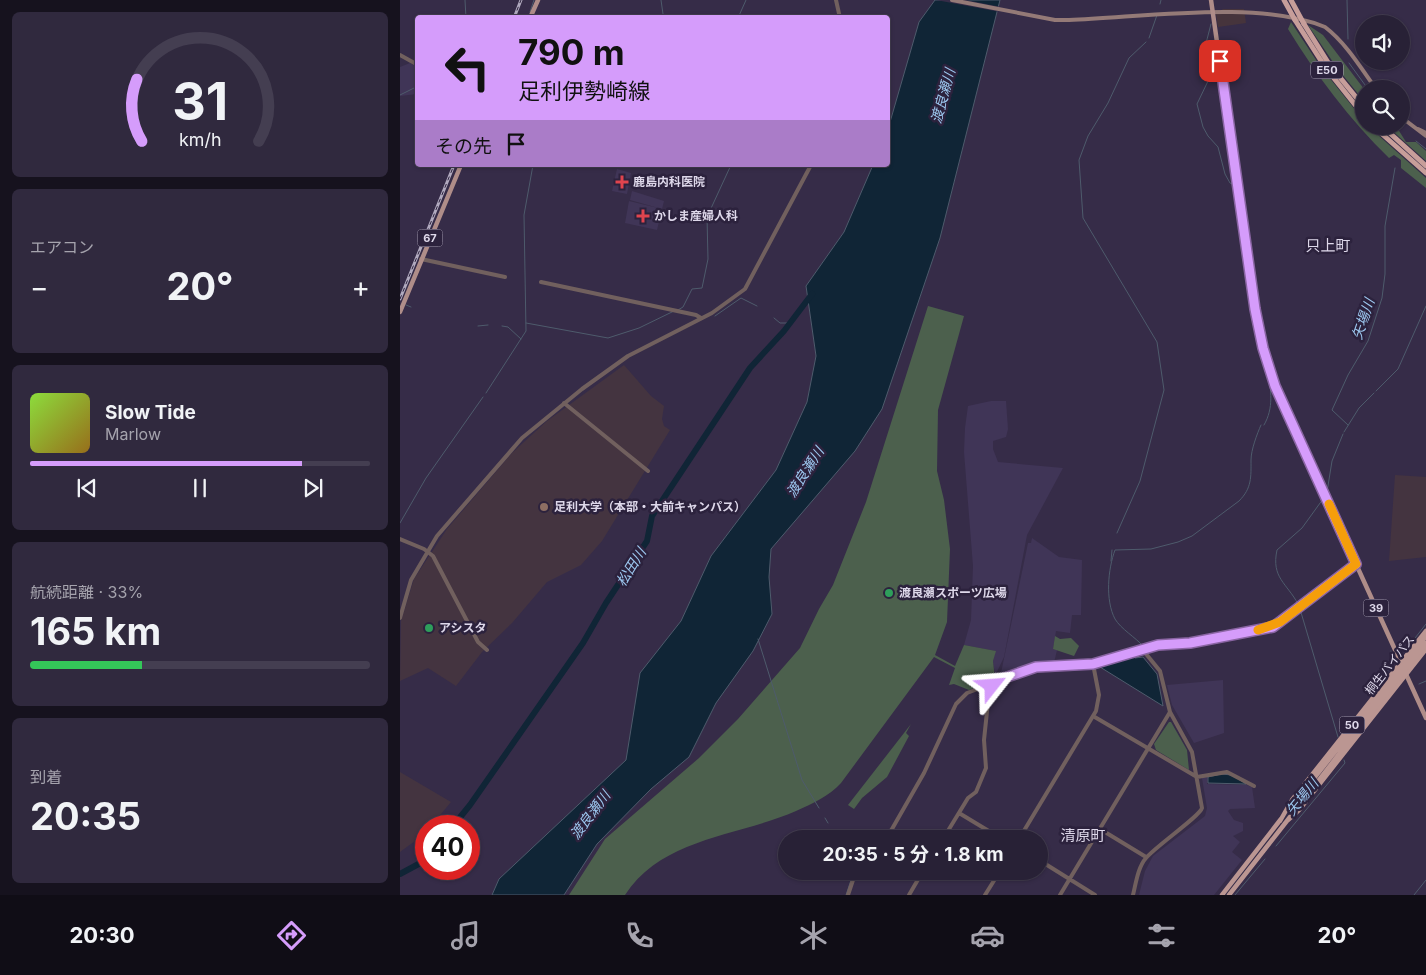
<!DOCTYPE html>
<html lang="ja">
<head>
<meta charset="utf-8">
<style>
  :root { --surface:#282136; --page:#30293e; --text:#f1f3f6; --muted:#a5a3ad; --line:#443e51; --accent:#d59cfb }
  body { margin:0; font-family:Inter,"Noto Sans JP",sans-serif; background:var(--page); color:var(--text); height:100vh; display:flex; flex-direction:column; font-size:19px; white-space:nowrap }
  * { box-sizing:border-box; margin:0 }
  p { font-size:16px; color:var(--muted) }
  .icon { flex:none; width:28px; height:28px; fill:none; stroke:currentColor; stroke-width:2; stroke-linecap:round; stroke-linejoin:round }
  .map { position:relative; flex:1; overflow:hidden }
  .details { display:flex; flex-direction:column; gap:12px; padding:12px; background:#16121e; width:400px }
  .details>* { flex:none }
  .hud { position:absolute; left:15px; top:15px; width:475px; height:152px; border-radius:5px; box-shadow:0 1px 4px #0004,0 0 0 1px var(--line); background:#d59cfb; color:#111; overflow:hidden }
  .tools { position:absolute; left:955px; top:15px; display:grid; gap:10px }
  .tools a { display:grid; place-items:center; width:55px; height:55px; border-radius:50%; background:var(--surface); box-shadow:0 1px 4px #0004,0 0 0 1px var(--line); font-size:25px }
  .speed { position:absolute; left:15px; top:815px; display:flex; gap:10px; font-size:25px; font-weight:700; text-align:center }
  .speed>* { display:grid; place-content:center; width:65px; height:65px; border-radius:50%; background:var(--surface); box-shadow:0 1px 4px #0004,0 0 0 1px var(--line); line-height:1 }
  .speed .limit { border:8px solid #d22; background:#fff; color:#111 }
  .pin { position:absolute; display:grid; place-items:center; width:42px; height:42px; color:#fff; margin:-21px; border-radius:10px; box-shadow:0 2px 8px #0006 }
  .me { position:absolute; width:55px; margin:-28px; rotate:62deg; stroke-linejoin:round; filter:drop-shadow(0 0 4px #0008) }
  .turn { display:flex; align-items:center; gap:18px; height:105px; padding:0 20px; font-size:22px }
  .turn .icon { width:65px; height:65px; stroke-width:2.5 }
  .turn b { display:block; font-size:35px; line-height:42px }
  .then { display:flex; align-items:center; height:48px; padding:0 20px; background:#0003; gap:10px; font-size:19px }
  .big { font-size:38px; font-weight:700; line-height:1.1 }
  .details .tile { flex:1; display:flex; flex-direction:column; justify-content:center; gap:8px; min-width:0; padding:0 18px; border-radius:8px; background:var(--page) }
  .details .dial { align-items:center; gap:0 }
  .dial svg { height:130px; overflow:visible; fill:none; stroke:var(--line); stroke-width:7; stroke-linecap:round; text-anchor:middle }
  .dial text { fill:var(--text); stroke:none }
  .song { display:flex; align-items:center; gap:15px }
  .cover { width:60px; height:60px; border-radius:8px; background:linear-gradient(135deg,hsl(90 70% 55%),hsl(40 70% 35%)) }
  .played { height:5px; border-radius:2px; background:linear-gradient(90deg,var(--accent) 80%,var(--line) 80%) }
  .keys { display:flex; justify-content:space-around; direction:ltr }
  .heat { display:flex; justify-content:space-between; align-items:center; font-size:28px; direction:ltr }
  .charge { height:8px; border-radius:4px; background:linear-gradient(90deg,#34c759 33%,var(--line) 0) }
  .trip { position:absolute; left:378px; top:830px; width:270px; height:50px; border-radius:25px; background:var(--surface); box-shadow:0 1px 4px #0004,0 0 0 1px var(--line); font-weight:700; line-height:50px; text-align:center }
  .menu { display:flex; height:80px; justify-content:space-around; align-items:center; background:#100d16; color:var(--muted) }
  .menu .icon { width:35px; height:35px }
  .menu .selected { color:var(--accent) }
  .menu b { font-size:22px; color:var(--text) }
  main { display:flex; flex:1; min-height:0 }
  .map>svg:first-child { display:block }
  .commercial { fill:#46343c }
  .built { fill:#403557 }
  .education { fill:#443440 }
  .green { fill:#4c604d }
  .water { fill:#102536; stroke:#4e5b6c }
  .pier { fill:#362c48 }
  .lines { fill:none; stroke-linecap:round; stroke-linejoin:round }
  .stream { stroke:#4e5b6c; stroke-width:1 }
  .river { stroke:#102536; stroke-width:6 }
  .tertiary { stroke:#71605e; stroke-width:4 }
  .secondary { stroke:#947a77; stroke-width:4 }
  .primary { stroke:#af8d89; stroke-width:4.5 }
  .trunk { stroke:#bb9692; stroke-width:4.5 }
  .motorway { stroke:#c79e9a; stroke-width:5 }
  .rail-casing { stroke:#b1aabf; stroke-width:3 }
  .rail { stroke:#2c223d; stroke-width:1; stroke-dasharray:4; stroke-linecap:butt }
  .trunk-bridge { stroke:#bb9692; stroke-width:4.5 }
  .motorway-bridge { stroke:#c79e9a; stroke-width:5 }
  .route-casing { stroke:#8a65a3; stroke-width:12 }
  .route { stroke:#d59cfb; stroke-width:9 }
  .slow { stroke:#f59e0b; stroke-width:9 }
  .health-dot { fill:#e0444e; stroke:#2c223d; stroke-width:2 }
  .education-dot { fill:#8d6e63; stroke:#2c223d; stroke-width:2 }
  .leisure-dot { fill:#2e9e5b; stroke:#2c223d; stroke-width:2 }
  .labels { text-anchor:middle; stroke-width:5; stroke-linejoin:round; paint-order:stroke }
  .shield { fill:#2c223d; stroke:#a9a1b6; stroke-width:1 }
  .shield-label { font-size:11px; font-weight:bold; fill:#ded8ea }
  .poi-label { font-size:12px; font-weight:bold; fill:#ded8ea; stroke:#2c223d; text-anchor:start }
  .street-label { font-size:12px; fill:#ded8ea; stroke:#2c223d }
  .water-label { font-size:14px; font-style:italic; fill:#9dc8f0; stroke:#2c223d }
  .quarter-label { font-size:15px; fill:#ded8ea; stroke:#2c223d }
</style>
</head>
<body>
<main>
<section class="details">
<div class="tile dial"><svg viewBox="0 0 100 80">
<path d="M14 69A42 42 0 1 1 86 69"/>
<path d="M14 69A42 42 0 0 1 11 31" stroke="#d59cfb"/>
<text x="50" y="56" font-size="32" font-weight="700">31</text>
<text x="50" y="72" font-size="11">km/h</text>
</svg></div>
<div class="tile"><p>エアコン</p>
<div class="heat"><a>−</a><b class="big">20°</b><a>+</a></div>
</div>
<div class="tile">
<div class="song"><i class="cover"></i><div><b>Slow Tide</b><p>Marlow</p></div></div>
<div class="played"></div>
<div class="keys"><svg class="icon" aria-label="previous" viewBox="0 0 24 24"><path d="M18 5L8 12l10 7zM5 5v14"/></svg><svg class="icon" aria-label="pause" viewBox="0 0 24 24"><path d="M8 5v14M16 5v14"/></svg><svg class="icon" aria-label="next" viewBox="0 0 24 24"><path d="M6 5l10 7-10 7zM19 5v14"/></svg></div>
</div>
<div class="tile"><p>航続距離 · 33%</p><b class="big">165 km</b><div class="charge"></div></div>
<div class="tile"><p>到着</p><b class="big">20:35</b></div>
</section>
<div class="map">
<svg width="1026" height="895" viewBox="0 0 1026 895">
  <rect width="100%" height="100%" fill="#362c48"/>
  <!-- commercial -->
  <path class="commercial" d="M823,9H844L846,23L818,27L816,14Z"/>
  <!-- built -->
  <path class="built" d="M10,63L17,67V94L0,96V67Z
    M217,169L231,173L227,194L212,191Z
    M232,191L264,201L262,209L230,200Z
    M229,201L262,209L257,230L225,223Z
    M591,401H606L608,429L606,437L593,441V449L598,462L663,468L627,535L604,657L595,676L593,661L595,651L564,645L571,620L573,566L564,452L565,428L568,406Z
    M632,538L659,557L682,560L681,615H672L670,633L656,631L653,649L657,650L654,663L630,665L603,676L601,673L628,543H631Z
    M823,680L824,733L794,743L772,705L767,685Z
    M807,777V784L847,785L852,787L855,808L830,809L828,811L834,820L843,823V831L833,836L840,842L832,852L842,860L814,895H739L745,871L753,856L805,816L807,808L802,778Z"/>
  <!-- education -->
  <path class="education" d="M224,365L251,396L264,406L262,419L264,426L270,430L202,541L181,565L147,582L112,623L82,652L56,686L28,668L0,681L1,621L14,579L47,529L112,453L147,421Z
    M995,475L1026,477V557L989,561Z
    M0,772L51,802L31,826H26V832L23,835L0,852Z"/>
  <!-- green -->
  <path class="green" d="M891,22L920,66L964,121V126H968L1026,178V188L1001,168V160L994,155L989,158C949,119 917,76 888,29Z
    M908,25L923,35L964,89V101L937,68Z
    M987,126H996L1006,142H1016L1026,151V161Z
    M528,306L564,316L538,410L537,471L544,500L550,549L547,622L535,655L555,666L564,645L596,651L593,661L595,679L569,690L554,684L549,685L555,668L534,657L441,783C429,796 412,804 396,811C337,837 263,837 225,895H169L205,839L299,758L338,719L400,648L419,609L433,585L466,502Z
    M655,636L660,639L671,638L679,646L674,656L653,649Z
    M769,722H771L787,750L789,770L756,750L754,744Z
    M511,724L506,733L509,736L487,777L462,798L454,809L448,805Z"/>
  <!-- water -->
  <path class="water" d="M535,0H600L540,238L482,409L455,451L371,549L369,577L372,614L353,651L316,703L289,757L251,789L197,844L164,895H92L99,879L226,760L240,673L281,621L311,556L376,470L407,402L416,356L406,286L444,232L473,165H488V129L519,22Z
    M733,655L735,658L743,657L757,674L763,706L700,667Z
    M821,774L832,775L846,784L808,783V777Z"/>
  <!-- pier -->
  <path class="pier" d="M536,0H566L601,7L600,12Z"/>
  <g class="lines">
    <!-- stream -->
    <path class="stream" d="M65,0L66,18
      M261,0L263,14
      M947,0L948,39
      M760,4L761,0
      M130,12L134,0
      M338,18L346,0
      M811,24L804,51L809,79L797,104L803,127L808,136L818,147L825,174L830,183L835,185
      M749,38L757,15
      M949,63L968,89
      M0,95L18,86
      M1016,141L1026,149
      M836,192L842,230
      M6,305L11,307
      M278,310L283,307L292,289L302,288L308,259L307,217L331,165
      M315,316L341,298L357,306
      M374,318L380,323H391
      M126,323L208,338L239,328L274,311
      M78,326L88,325
      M102,326L108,327L121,339
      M976,391L998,369L1026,306
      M86,393L126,331L124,215L133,165
      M864,425C874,408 871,390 868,372
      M948,425L932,410L948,375L968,341L982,298L985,274V226L995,168
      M944,432L959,408L974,393
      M927,492L932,461L943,434
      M0,523L26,478L83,397
      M717,533L740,481L764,390L757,342L683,218L679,160L688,136L708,103L729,58L746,42
      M711,561L712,550
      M898,604C887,583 871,578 877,550L902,528L923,499
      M900,609L938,737
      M358,639L402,780L419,808
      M1012,642L1026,624
      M743,646C735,637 721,629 715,619C705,600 708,569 715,550L751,549L778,542L792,536L839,501C852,488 851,477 851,460C851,450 857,434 861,425
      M984,676L994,662L991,651
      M1019,684L1026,681
      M425,818L428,823
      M876,846L945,763L944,760
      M446,895L454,871
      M835,895L865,859
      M1014,895L1026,880"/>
    <!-- river -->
    <path class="river" d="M53,826L70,805L183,643L206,603L247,541L252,516L350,368L384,331L412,294
      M0,874L26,860"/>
    <!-- tertiary -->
    <path class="tertiary" d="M436,0L440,18
      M0,55L18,65
      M21,259L105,277
      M141,282L296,315L301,318
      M164,403L248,471
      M0,539L24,549L33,556L78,642L87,650
      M0,618L11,580L37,536L122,438L182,389L228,356L312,313L345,289L411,165
      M693,716L797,777L827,772L854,786
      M559,813L602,839
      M700,829L746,857
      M484,839L492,829L524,773L556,704L567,693L636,667L693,664L758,645L789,643L873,627L955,564
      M543,839L568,798L576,792L586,768L584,740L590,683
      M619,839L696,711L699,695L693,664
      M639,860L695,895
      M448,895L456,871
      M509,895L523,871
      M585,895L600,871
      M660,895L770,712
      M733,895C736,883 738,867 746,858C756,846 800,816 802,808L792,752L770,712L760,671L742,649"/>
    <!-- secondary -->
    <path class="secondary" d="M552,0L655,20H669C747,17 859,0 925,27C946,43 961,68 976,89
      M1001,117L1026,136
      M1018,129L1026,133"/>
    <!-- primary -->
    <path class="primary" d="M811,0L855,309L863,348L875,386L1002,665
      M130,18L138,0
      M0,312L61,165
      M1005,672L1026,718"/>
    <!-- trunk -->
    <path class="trunk" d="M889,810L949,734
      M895,811L953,736
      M888,820L899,810L1026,649
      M880,821L892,800L1026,631
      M822,895L881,819
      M829,895L890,817"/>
    <!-- motorway -->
    <path class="motorway" d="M895,20L925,67L964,116
      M904,24L929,64L964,107
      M973,126L1026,173
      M982,126L1026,166"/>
    <!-- rail casing -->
    <g class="rail-casing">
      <path id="rail" d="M114,18L121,0
        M0,299L54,165"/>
    </g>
    <!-- rail -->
    <use href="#rail" class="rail"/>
    <!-- trunk-bridge -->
    <path class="trunk-bridge" d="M949,734L1026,636
      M953,736L1026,643"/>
    <!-- motorway-bridge -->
    <path class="motorway-bridge" d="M884,0L895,20
      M891,0L904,24"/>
  </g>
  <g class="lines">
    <!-- route casing -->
    <g class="route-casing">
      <path id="route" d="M592,686L590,683L636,667L693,664L758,645L790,643L873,627L956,564L875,386L863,348L855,309L820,61"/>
    </g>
    <!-- route -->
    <use href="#route" class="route"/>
    <!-- slow -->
    <path class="slow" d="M858,630L880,622L956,564L929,504"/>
  </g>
  <!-- markers -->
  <g class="health-dot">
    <path d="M219.5 174.5h5v5h5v5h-5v5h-5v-5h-5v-5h5z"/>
    <path d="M240.5 208.5h5v5h5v5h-5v5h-5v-5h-5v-5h5z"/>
  </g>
  <circle class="education-dot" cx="144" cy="507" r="5"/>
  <g class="leisure-dot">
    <circle cx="489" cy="593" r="5"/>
    <circle cx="29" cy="628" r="5"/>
  </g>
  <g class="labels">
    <!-- shield labels -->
    <g class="shield">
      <rect x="911" y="61.5" width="32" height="17" rx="4"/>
      <rect x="17.5" y="229.5" width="25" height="17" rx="4"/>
      <rect x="963.5" y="599.5" width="25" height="17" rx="4"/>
      <rect x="939.5" y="716.5" width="25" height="17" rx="4"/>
    </g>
    <g class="shield-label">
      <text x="927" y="74">E50</text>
      <text x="30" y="242">67</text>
      <text x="976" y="612">39</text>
      <text x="952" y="729">50</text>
    </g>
    <!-- poi labels -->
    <g class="poi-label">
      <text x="233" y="186">鹿島内科医院</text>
      <text x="254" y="220">かしま産婦人科</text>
      <text x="154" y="511">足利大学（本部・大前キャンパス）</text>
      <text x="499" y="597">渡良瀬スポーツ広場</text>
      <text x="39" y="632">アシスタ</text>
    </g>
    <!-- street labels -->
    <g class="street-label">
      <text transform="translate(990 665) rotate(-52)" y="4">桐生バイパス</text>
    </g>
    <!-- water labels -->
    <g class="water-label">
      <text transform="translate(543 96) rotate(-75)" y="5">渡良瀬川</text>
      <text transform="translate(963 319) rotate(-71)" y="5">矢場川</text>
      <text transform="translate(405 472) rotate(-57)" y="5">渡良瀬川</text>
      <text transform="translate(231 567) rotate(-58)" y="5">松田川</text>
      <text transform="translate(902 797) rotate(-51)" y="5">矢場川</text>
      <text transform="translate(190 815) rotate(-53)" y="5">渡良瀬川</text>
    </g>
    <!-- quarter labels -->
    <g class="quarter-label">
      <text x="928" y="251">只上町</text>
      <text x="683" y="841">清原町</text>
    </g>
  </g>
</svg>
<div class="tools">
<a><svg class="icon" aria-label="sound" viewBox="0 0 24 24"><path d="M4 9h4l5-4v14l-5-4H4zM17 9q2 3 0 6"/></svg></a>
<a><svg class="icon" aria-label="search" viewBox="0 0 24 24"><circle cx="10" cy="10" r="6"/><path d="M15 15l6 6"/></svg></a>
</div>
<div class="speed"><div class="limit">40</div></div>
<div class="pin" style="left:820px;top:61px;background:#d93025"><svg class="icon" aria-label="arrive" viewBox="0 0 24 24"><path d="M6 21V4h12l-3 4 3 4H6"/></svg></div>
<svg class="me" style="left:592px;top:686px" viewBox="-20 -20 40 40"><path d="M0-17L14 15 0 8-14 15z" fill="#d59cfb" stroke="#fff" stroke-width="4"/></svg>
<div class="trip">20:35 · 5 分 · 1.8 km</div>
<div class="hud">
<div class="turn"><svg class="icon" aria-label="left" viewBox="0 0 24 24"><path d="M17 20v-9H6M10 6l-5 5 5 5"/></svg><div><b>790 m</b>足利伊勢崎線</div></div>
<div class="then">その先<svg class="icon" aria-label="arrive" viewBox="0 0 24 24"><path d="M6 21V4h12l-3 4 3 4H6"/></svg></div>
</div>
</div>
</main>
<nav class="menu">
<b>20:30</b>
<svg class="icon selected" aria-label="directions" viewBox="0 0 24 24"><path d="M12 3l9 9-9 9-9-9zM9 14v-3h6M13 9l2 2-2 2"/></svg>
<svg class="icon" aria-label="music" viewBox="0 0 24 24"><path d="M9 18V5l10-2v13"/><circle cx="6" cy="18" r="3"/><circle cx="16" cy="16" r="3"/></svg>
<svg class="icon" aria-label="phone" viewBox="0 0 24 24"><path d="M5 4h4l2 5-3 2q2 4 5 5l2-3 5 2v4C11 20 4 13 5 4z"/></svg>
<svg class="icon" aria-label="climate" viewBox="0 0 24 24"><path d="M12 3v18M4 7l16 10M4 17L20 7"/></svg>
<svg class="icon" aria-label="car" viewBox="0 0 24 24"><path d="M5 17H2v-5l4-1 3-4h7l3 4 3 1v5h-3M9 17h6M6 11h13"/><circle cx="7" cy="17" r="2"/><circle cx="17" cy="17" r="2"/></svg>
<svg class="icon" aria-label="filters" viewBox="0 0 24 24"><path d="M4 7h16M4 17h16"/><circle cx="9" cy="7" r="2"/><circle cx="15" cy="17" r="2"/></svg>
<b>20°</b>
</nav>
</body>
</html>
